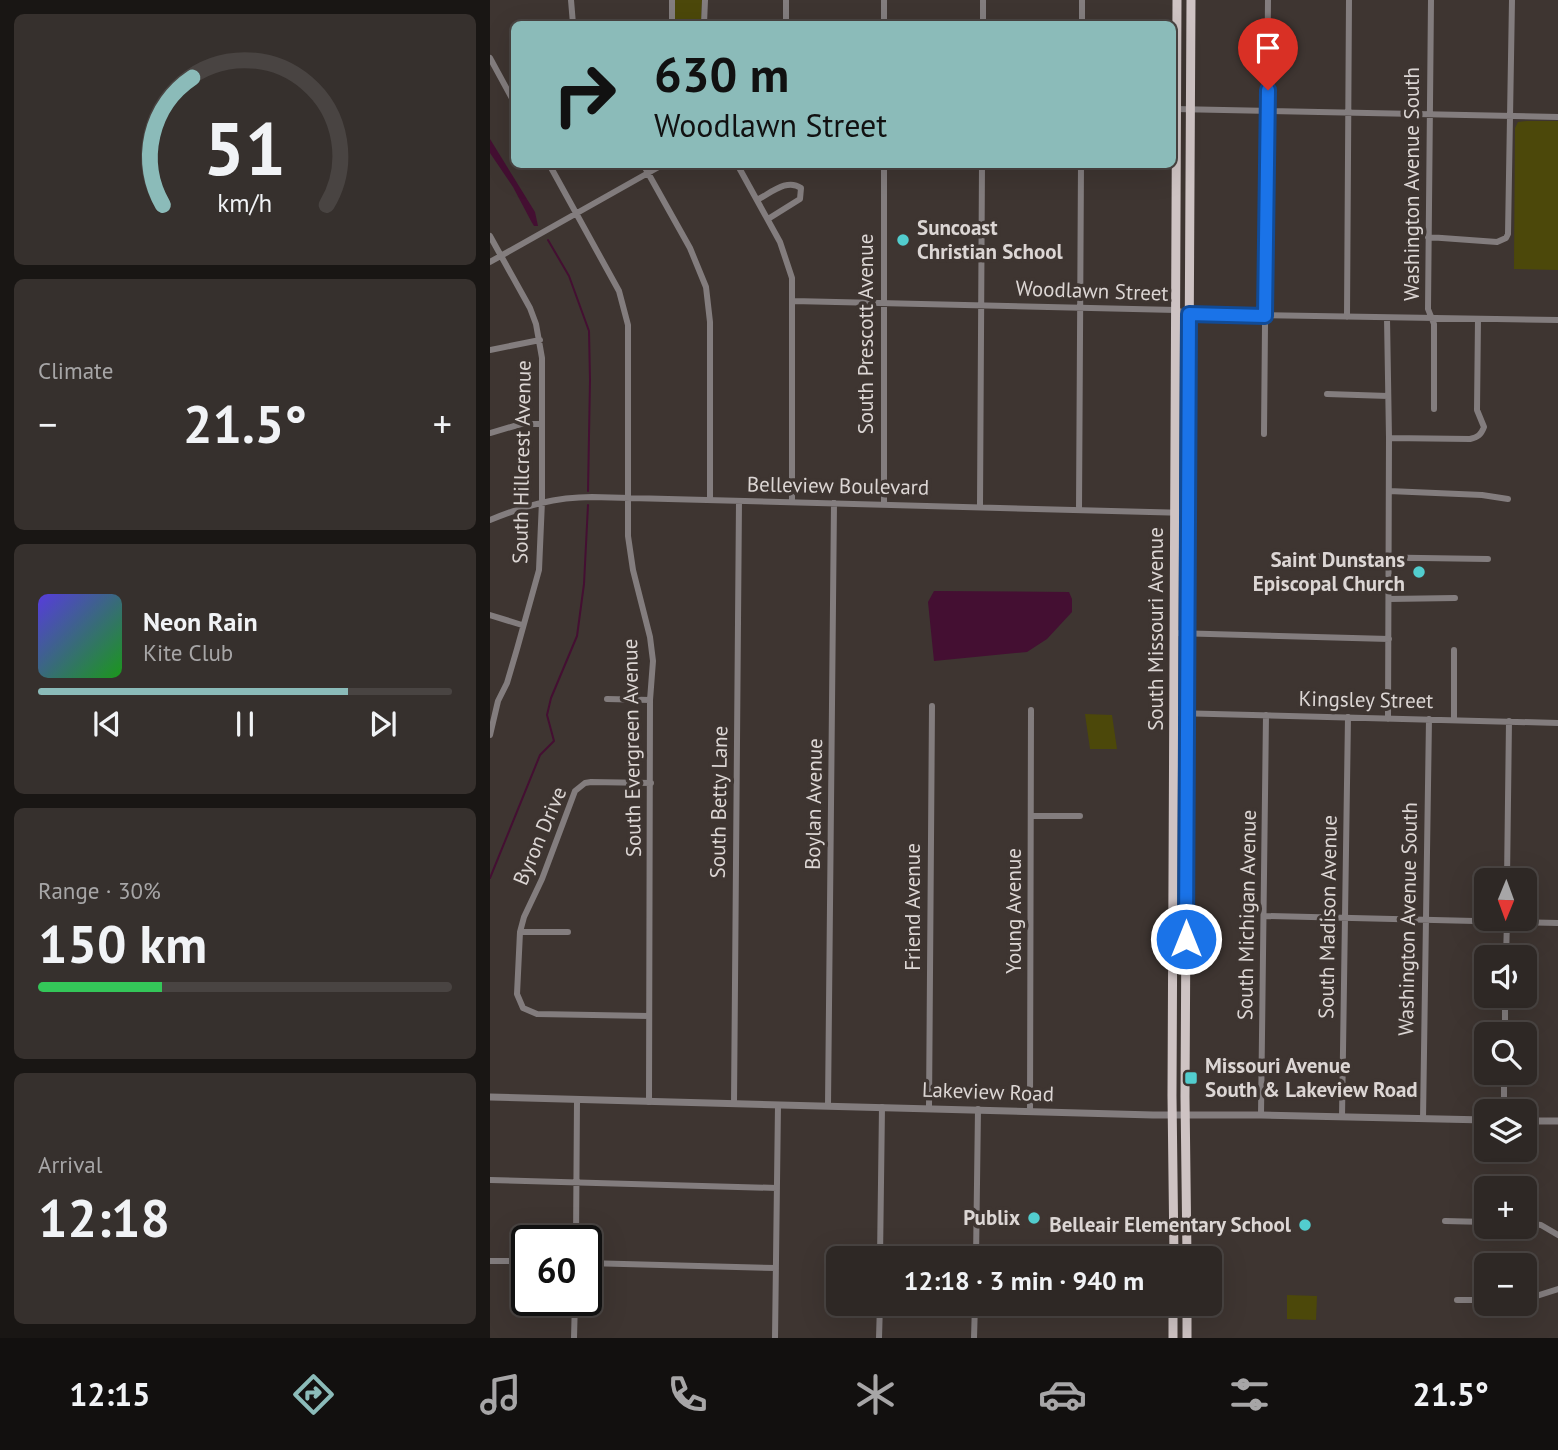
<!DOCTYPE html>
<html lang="en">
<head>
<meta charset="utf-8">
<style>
  :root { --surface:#2e2825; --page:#36302d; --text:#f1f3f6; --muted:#a7a6a7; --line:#494442; --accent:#8bbbb9 }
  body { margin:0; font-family:"PT Sans",sans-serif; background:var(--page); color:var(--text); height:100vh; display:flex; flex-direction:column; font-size:26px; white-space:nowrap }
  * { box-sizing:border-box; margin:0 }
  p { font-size:23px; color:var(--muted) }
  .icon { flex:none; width:38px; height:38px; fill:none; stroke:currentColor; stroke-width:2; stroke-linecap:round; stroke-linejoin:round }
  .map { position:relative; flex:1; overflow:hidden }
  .drawer { display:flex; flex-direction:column; gap:14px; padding:14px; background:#191614; width:490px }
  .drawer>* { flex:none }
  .guide { position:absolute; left:21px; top:21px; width:665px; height:147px; border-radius:10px; box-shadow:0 7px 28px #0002,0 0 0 2px var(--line); background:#8bbbb9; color:#111; overflow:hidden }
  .needle { width:46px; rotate:181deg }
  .buttons { position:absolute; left:984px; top:868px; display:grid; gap:14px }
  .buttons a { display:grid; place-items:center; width:63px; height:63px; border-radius:10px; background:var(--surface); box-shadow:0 7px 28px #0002,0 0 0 2px var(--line); font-size:35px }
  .speed { position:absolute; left:21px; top:1225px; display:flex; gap:14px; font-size:35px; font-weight:700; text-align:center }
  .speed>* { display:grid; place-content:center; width:91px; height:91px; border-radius:50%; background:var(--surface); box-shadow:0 7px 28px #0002,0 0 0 2px var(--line); line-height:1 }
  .speed .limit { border:4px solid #111; border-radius:10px; background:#fff; color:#111 }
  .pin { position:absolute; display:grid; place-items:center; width:60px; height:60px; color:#fff; margin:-72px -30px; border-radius:50% 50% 50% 0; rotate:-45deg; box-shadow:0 0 7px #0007 }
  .pin .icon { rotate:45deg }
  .me { position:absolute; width:77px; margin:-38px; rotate:0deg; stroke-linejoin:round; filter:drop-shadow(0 0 5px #0008) }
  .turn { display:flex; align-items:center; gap:24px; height:147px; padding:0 28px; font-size:32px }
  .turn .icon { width:91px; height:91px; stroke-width:2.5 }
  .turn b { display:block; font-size:49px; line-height:60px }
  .big { font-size:52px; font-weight:800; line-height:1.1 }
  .drawer .tile { flex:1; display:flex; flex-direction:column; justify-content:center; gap:10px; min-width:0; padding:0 24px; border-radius:10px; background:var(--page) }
  .drawer .dial { align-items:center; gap:0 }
  .dial svg { height:182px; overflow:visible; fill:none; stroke:var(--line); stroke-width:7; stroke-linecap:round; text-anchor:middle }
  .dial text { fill:var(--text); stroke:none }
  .song { display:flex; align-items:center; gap:21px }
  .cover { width:84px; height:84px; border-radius:10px; background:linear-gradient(135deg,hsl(250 70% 55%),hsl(120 70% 35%)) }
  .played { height:7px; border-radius:4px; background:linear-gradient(90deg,var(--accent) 75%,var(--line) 75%) }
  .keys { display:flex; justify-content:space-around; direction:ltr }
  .heat { display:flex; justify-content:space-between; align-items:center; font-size:38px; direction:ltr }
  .charge { height:10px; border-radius:5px; background:linear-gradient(90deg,#34c759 30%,var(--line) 0) }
  .trip { position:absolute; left:336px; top:1246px; width:396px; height:70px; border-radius:10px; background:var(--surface); box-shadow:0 7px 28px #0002,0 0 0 2px var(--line); font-weight:800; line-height:70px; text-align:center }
  .tabs { display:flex; height:112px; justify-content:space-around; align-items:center; background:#12100f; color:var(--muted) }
  .tabs .icon { width:49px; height:49px }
  .tabs .selected { color:var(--accent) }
  .tabs b { font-size:32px; color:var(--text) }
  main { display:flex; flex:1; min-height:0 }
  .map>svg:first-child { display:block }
  .green { fill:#4c480a }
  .water { fill:#440f32 }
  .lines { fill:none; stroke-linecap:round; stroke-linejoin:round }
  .stream { stroke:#440f32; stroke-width:2 }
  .minor { stroke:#837d7e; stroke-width:6 }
  .tertiary { stroke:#837d7e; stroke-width:7 }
  .primary { stroke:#cec3c3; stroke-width:9 }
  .route-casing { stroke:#114b97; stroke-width:18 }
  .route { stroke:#1a73e8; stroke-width:12 }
  .poi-dot { fill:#52cdce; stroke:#3e3531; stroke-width:2.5 }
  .labels { text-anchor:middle; stroke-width:7; stroke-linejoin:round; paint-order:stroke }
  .street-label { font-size:21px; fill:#dcd6d4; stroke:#3e3531 }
  .poi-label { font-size:21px; font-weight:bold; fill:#dcd6d4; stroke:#3e3531; text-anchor:end }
</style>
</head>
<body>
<main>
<section class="drawer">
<div class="tile dial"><svg viewBox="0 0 100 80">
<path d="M14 69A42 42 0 1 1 86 69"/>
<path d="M14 69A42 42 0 0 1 27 13" stroke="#8bbbb9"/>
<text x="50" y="56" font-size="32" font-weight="700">51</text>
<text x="50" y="72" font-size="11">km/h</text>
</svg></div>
<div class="tile"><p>Climate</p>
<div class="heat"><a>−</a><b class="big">21.5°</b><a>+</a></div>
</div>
<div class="tile">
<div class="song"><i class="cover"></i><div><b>Neon Rain</b><p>Kite Club</p></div></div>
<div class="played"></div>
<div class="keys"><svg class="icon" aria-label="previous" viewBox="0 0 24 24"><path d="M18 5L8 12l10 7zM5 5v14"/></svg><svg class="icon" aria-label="pause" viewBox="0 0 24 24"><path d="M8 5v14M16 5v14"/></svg><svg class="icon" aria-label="next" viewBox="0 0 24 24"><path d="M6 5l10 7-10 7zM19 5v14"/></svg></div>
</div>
<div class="tile"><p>Range · 30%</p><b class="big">150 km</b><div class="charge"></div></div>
<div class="tile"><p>Arrival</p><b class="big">12:18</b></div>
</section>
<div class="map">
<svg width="1068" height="1338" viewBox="0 0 1068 1338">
  <rect width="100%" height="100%" fill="#3e3531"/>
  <!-- green -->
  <path class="green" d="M185,0H212L211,24H185Z
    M1037,121H1068V270L1024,269L1025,128L1028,122Z
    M595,714L622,715L627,749H600Z
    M797,1295L827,1296L826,1320L797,1319Z"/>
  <!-- water -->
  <path class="water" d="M0,139L45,212L48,226H44L41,221L23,187L0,153Z
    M444,591L579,592L582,599V612L557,639L537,652L444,661L438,602Z"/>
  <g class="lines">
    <!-- stream -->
    <path class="stream" d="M58,240L79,276L99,331L100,380L98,491
      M0,878L50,755L64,741L57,715L61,698L87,636L94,584L98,505"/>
    <!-- minor -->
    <path class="minor" d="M81,0L83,24
      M941,0L938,309L944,324V409
      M182,24V0
      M214,24L215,0
      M296,24V0
      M394,24V0
      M493,24V0
      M592,24V0
      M0,58L24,102
      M685,109L1068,117
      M59,164L129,291L138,325V536L143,570L160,637L163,661L160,700L159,1102
      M153,164L200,248L216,287L220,322V500
      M247,164L290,242L302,278V502
      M267,200C281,193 297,178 311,188L310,199L278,219
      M0,236L40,308L46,324L52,358V501L49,570L27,649L17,683L8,701L0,735
      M938,237L1007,242L1016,238L1018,234L1022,0
      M0,262L174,164
      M303,301L686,310L699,314L1068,320
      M857,317L859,0
      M897,318L899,438L898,719
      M0,350L50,340
      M837,394L898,396
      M0,433L31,424H52
      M774,434L778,0
      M899,438L980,439C988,437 991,435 994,427L987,410L988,319
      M899,491L992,495L1018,499
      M394,504V164
      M490,507L492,164
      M589,510L591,164
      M0,520C34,506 65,497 102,497L698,513
      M799,556L998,559
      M899,599L965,598
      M0,615L32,625
      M684,633L899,639
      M964,650V720
      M117,699L160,700
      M684,713L1068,723
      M542,816H590
      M1017,880L1019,721
      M775,916L1068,923
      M30,932H78
      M1016,957L1017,921
      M159,1016L47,1014L33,1008L27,994L30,932L34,917L52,879L85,791L95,783L101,782L161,783
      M1015,1034V996
      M244,1104L249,501
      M338,1106L344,503
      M439,1108L442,706
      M540,1111L541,710
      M1014,1111V1073
      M771,1115L776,715
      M852,1117L858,717
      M933,1119L939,719
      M0,1180L287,1188
      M955,1221L996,1222
      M1034,1223L1051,1225L1068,1235
      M86,1241L87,1100
      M390,1258L392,1107
      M486,1258L488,1109
      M0,1261H37
      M96,1263L286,1268
      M967,1300H996
      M1034,1300L1068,1289
      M390,1309L485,1314
      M84,1338L85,1300
      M285,1338L288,1105
      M389,1338L390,1304
      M484,1338L485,1304"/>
    <!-- tertiary -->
    <path class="tertiary" d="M0,1097L663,1115H771L996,1120
      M1034,1121H1068"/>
    <!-- primary -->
    <path class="primary" d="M684,1258L682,1096L687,0
      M697,1258L695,1097L701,0
      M683,1338V1304
      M697,1338V1304"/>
  </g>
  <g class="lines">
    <!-- route casing -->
    <g class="route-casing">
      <path id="route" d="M696,939L699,314L775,316L778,90"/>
    </g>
    <!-- route -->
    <use href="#route" class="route"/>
  </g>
  <!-- markers -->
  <g class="poi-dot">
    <circle cx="413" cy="240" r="7"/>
    <circle cx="929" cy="572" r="7"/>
    <rect x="694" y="1071" width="14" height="14" rx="3.5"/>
    <circle cx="544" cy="1218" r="7"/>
    <circle cx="815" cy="1225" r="7"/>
  </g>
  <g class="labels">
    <!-- street labels -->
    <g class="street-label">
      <text transform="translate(922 184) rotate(-90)" y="7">Washington Avenue South</text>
      <text transform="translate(602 291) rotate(2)" y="7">Woodlawn Street</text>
      <text transform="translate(376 334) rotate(-90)" y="7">South Prescott Avenue</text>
      <text transform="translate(32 462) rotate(-89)" y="7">South Hillcrest Avenue</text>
      <text transform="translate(348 486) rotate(1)" y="7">Belleview Boulevard</text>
      <text transform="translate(666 629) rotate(-90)" y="7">South Missouri Avenue</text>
      <text transform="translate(876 700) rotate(1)" y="7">Kingsley Street</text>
      <text transform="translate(142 748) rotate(-91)" y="7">South Evergreen Avenue</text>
      <text transform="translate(229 802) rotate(-89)" y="7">South Betty Lane</text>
      <text transform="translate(324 804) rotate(-89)" y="7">Boylan Avenue</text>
      <text transform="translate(50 836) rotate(-67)" y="7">Byron Drive</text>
      <text transform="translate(423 907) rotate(-90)" y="7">Friend Avenue</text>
      <text transform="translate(524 911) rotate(-90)" y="7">Young Avenue</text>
      <text transform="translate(757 915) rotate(-89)" y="7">South Michigan Avenue</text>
      <text transform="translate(838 917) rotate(-89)" y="7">South Madison Avenue</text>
      <text transform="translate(918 919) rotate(-89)" y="7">Washington Avenue South</text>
      <text transform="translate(498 1092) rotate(2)" y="7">Lakeview Road</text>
    </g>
    <!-- poi labels -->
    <g class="poi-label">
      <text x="427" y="235" text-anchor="start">Suncoast<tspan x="427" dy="24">Christian School</tspan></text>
      <text x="915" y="567">Saint Dunstans<tspan x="915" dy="24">Episcopal Church</tspan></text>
      <text x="715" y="1073" text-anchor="start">Missouri Avenue<tspan x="715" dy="24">South &amp; Lakeview Road</tspan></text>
      <text x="530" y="1225">Publix</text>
      <text x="801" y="1232">Belleair Elementary School</text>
    </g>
  </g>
</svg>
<div class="buttons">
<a><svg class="needle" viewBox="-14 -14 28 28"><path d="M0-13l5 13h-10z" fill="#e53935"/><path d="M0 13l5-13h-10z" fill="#a7a6a7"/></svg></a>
<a><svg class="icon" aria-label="sound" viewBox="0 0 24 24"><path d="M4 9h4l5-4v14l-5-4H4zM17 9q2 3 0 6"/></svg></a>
<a><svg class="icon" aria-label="search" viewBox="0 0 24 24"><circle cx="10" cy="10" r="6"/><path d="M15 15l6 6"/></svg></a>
<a><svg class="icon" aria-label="layers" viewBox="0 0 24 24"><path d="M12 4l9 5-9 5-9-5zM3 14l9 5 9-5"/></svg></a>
<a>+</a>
<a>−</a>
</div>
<div class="speed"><div class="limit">60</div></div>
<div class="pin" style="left:778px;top:90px;background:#d93025"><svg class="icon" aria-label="arrive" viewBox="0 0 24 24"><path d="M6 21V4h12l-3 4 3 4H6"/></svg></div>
<svg class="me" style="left:696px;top:939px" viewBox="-20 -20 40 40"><circle r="17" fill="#1a73e8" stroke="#fff" stroke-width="3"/><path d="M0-11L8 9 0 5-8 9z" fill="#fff"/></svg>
<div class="trip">12:18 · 3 min · 940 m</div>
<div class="guide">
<div class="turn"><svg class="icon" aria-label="right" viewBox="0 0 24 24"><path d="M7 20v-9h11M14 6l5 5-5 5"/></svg><div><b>630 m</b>Woodlawn Street</div></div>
</div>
</div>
</main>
<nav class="tabs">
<b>12:15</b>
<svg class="icon selected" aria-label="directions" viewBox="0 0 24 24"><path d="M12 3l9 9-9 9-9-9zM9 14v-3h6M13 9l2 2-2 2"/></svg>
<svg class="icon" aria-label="music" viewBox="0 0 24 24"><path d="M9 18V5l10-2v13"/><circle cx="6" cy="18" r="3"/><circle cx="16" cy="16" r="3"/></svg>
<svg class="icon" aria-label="phone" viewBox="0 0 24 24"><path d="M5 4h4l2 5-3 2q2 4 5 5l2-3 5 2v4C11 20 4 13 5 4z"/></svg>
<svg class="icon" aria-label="climate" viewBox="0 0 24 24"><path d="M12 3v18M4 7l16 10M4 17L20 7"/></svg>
<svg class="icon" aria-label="car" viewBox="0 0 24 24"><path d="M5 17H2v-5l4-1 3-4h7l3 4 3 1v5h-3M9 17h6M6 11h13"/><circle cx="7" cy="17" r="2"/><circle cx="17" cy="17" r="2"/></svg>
<svg class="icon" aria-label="filters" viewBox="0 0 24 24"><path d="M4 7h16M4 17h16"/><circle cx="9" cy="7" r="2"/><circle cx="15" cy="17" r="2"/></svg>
<b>21.5°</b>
</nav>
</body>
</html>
